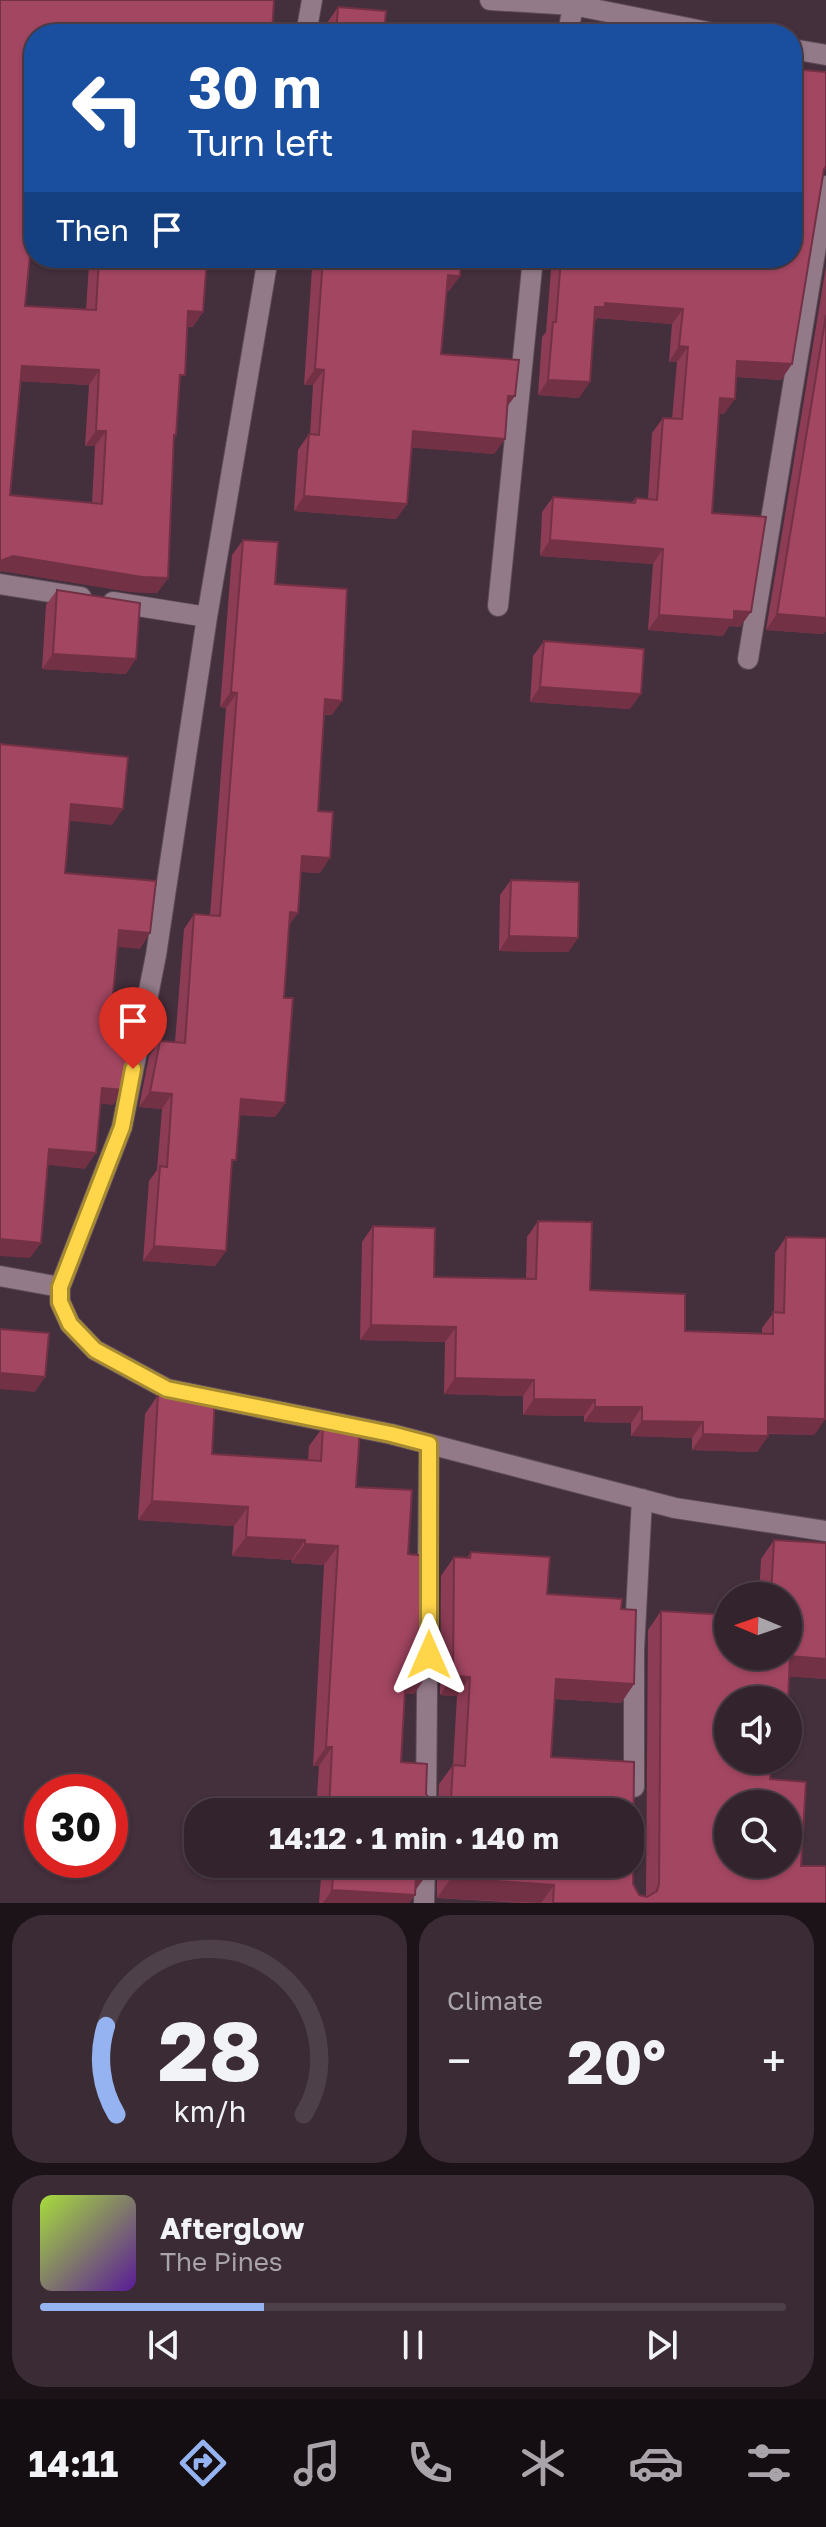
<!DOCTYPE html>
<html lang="en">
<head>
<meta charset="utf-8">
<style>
  :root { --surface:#33232d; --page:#3b2b35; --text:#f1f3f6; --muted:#a9a4aa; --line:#4e4049; --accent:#95b2f1 }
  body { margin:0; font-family:"Golos Text",sans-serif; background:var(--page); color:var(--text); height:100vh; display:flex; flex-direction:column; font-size:30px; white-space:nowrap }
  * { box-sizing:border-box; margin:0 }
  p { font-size:26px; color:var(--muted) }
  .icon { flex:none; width:44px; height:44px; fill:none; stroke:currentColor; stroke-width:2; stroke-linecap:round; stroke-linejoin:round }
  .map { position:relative; height:1903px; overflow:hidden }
  .side { display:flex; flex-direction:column; gap:12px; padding:12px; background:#1c1319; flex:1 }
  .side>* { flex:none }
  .top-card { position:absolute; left:24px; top:24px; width:778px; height:244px; border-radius:32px; box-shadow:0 2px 6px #0004,0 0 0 2px var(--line); background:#1a4fa0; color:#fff; overflow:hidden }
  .needle { width:52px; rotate:272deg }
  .fabs { position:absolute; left:714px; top:1582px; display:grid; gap:16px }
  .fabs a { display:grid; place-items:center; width:88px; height:88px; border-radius:50%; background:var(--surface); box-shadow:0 2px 6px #0004,0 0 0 2px var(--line); font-size:40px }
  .speed { position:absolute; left:24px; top:1774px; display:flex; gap:16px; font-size:40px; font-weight:700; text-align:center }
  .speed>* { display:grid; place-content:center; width:104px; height:104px; border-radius:50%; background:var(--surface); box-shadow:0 2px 6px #0004,0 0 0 2px var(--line); line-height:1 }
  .speed .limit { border:12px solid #d22; background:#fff; color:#111 }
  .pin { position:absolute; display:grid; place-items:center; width:68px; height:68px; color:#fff; margin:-82px -34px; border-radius:50% 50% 50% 0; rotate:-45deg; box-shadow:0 0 8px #0007 }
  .pin .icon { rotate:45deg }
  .me { position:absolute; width:88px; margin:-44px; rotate:0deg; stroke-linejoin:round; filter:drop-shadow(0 0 6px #0008) }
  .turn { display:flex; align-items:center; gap:28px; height:168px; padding:0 32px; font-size:36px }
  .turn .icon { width:104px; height:104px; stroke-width:2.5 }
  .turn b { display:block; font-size:56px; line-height:68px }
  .then { display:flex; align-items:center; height:76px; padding:0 32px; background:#0003; gap:16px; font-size:30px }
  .big { font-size:60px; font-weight:700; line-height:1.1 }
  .side .widget { flex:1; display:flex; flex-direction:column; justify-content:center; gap:12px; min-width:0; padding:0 28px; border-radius:32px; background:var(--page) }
  .side .dial { align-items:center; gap:0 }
  .dial svg { height:208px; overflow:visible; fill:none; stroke:var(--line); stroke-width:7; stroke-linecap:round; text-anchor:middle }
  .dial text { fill:var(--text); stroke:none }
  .song { display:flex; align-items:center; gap:24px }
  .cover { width:96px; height:96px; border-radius:12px; background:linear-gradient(135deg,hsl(80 70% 55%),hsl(270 70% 35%)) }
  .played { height:8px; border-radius:4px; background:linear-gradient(90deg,var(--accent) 30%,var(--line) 30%) }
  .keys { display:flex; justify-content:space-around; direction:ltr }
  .heat { display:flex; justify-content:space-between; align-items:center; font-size:44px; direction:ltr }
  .side .tiles { flex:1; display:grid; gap:12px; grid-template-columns:1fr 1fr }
  .widget:last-child { grid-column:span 2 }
  .trip { position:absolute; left:184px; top:1798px; width:460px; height:80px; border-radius:32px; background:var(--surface); box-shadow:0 2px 6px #0004,0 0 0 2px var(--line); font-weight:700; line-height:80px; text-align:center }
  .menu { display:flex; height:128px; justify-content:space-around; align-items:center; background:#140e12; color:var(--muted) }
  .menu .icon { width:56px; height:56px }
  .menu .on { color:var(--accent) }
  .menu b { font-size:36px; color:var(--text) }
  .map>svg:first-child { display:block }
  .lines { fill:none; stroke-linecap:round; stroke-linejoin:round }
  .street-casing { stroke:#5d4b57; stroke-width:22 }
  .street { stroke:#937a89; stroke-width:20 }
  .wall { fill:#8c3c54; fill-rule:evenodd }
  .shaded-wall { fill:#723145 }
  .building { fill:#a34662; stroke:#723145; stroke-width:2; fill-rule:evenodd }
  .route-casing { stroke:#a68a30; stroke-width:20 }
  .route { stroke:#ffd54a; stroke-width:14 }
</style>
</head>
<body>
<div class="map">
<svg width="826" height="1903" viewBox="0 0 826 1903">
  <rect width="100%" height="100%" fill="#442f3c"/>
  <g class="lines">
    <!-- street casing -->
    <g class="street-casing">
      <path id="street" d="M490,0L573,5L718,34
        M306,34L312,0
        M568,34L573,5
        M792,49L826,55
        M268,258L207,617L156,955L122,1127L60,1287V1302L70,1324L95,1350L167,1389L391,1434L675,1508L826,1531
        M0,584L81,597
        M113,602L207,617
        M498,606L533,258
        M748,659L826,186
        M0,1276L60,1287
        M634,1787V1650L642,1499
        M426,1812L429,1444
        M424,1903L425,1864"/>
    </g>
    <!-- street -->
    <use href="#street" class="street"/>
  </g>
  <!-- wall -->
  <path class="wall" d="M338,7L384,34H327V23Z
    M34,34V228H33L25,306L86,310L89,264L94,258H207L193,327H188L180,383L176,435L174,439L168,578L157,593L131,592L2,571ZM21,381L89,385L85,446H95L92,503L10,495Z
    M823,174L792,364L781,380L736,377L724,414H719L712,513L740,627L729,626L723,636L648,630L653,564L540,556L542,512L553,497L632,502L636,498L648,499L652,433L663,418L672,419L677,362H669L672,324L597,318L594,323L579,398L538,395L542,337L546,332L552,258H792Z
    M308,258H461L460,276L449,291H446L441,354L507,408L505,439L494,454L412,447L407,504L396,519L294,511L298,450L309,434L310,435L313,385H304L312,268H308Z
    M826,266V631L823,634L766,630Z
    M243,540L275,584L332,715H324L318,811L320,873L301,872L298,913L289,925L284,998L285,1103L275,1117L240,1115L231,1167L226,1251L215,1266L143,1261L149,1181L157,1170L162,1109L139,1107L149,1056L160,1041L175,1042L184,929L194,914L210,915L226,708L220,707L232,555Z
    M57,590L126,674L42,669L46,605Z
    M544,641L630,709L530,702L533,656Z
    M511,880L578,938L568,952L499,951L500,895Z
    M538,1221L590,1290L685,1331L762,1333V1328L774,1312L775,1253L786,1237L825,1419L814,1435L768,1434V1436L757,1452L692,1450V1438L631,1436V1423L584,1422V1416L523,1415V1396L444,1394L445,1342L360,1340L362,1242L373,1226L434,1277L526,1279L527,1237Z
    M158,1395L215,1398L212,1454L308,1460L309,1446L323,1427L360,1429L356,1487L412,1490L408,1554L428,1556L427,1675L414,1694L405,1693L401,1762L427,1764L426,1794L434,1804H438L439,1784L453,1765L457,1696L440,1695L441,1576L454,1557L467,1558L471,1552L550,1557L547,1594L622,1599L621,1609L636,1610L634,1684L621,1703L555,1699L551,1757L634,1762L633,1884L639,1895L646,1896L648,1630L661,1611L728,1615V1656H788V1596H759L761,1559L774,1540L826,1543V1679L789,1676L788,1700H728V1760H771L770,1779L806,1782L801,1866H826V1903H523L437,1898V1864H630V1812H316L319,1766H313L324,1565L291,1563L292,1560L232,1556L234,1526L138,1520L145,1414ZM728,1804H788V1864H728Z
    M322,1864H425V1877L415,1890V1895L409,1903H319Z"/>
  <!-- shaded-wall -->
  <path class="shaded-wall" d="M315,258H320L312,268H308Z
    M448,275L460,276L449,291L437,290Z
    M605,303L683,309L672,324L597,318L594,323L595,307Z
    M188,311L203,312L193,327L178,326Z
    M679,346L688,347L677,362H669Z
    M737,361L792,364L781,380L726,376Z
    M22,366L99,370L89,385L12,381Z
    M315,369L324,370L313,385H304Z
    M548,380L590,382L579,398L538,395Z
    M508,396H515L504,411Z
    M720,398L735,399L724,414L710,413Z
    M96,431H106L95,446H85Z
    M413,431L505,439L494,454L402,447Z
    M304,496L407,504L396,519L294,511Z
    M550,540L663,549L653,564L540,556Z
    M13,556L168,578L157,593L131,592L2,571L0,572V561Z
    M734,611L751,612L740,627L729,626L723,636L648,630L659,615Z
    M777,614L826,618V631L823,634L766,630Z
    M53,654L136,659L126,674L42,669Z
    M540,687L641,694L630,709L530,702Z
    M231,692L237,693L226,708L220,707Z
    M325,699L342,701L332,715L315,714Z
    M71,804L123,809L112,825L61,820Z
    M302,856L330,858L320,873L292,871Z
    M290,912L298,913L287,928Z
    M119,930L150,933L140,949L108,946Z
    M509,936L578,938L568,952L499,951Z
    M102,1088L124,1090L113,1105L92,1103Z
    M150,1092L172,1094L162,1109L139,1107Z
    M241,1099L285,1103L275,1117L231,1114Z
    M49,1149L96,1153L85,1169L38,1164Z
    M0,1239L41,1243L30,1258L0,1256Z
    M154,1246L226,1251L215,1266L143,1261Z
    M371,1325L456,1327L445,1342L360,1340Z
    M0,1373L45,1377L35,1392L0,1389Z
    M455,1378L534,1380L523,1396L444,1394Z
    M534,1399L595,1400L584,1416L523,1415Z
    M595,1407H642L631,1423L584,1422Z
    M768,1417L825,1419L814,1435L757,1433Z
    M642,1421L703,1422L692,1438L631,1436Z
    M703,1434L768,1436L757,1452L692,1450Z
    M152,1501L248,1507L234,1526L138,1520Z
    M246,1537L305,1540L292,1560L232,1556Z
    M305,1544L338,1546L324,1565L291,1563Z
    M790,1656L826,1659V1679L777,1676Z
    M406,1673L427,1675L414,1694L393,1693Z
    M453,1676L470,1677L457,1696L440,1695Z
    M556,1679L634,1684L621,1703L543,1698Z
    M326,1747H332L319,1766H313Z
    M416,1876L425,1877L412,1895H415L409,1903H323L332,1890Z
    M451,1878L554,1885L541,1903L437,1898Z"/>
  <!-- building -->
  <path class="building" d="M0,0H274L272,34H34V214L25,306L96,310L99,258H207L203,312L188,311L185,375H180L176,435H174L168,578L142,577L13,556L0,561ZM22,366L99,370L96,431H106L102,504L10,495Z
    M338,7L386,11L384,34H336Z
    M710,32L738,34H710Z
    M792,69L826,72V166L824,169L792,364L737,361L735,399L720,398L712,513L766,517L751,612L734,611V620L659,615L663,549L550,540L553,497L635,503L636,498L657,500L663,418L682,419L688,347L679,346L683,309L605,303V307H595L590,382L548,380L553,322H556L561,258H792Z
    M323,258H461L460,276L448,275L441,354L519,360L515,396H508L505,439L413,431L407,504L304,496L309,434L319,435L324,370L315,369Z
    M826,315V618L777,614Z
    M243,540L278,542L275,584L347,589L342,701L325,699L318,811L333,812L330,858L302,856L298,913L290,912L284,998H293L285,1103L241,1099L236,1160H232L226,1251L154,1246L160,1166L167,1167L172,1094L150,1092L160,1041L185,1043L194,914L220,916L237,693L231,692Z
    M57,590L140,603L136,659L53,654Z
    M544,641L644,649L641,694L540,687Z
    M0,744L128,757L123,809L71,804L65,873L156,881L150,933L119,930L109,1037L134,1039L124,1090L102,1088L96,1153L49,1149L41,1243L0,1239Z
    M511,880L579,882L578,938L509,936Z
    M538,1221L592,1222L590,1290L685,1294V1331L773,1334V1312L784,1313L786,1237L826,1238L825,1419L768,1417V1436L703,1434V1422L642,1421V1407H595V1400L534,1399V1380L455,1378L456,1327L371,1325L373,1226L435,1228L434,1277L536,1279Z
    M0,1329L49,1333L45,1377L0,1373Z
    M158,1395L215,1398L212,1454L321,1461L323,1427L360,1429L356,1487L412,1490L408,1554L428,1556L427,1675L406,1673L401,1762L427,1764L426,1794L434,1804H445L451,1799L453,1765L465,1766L470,1677L453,1676L454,1557L470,1558L471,1552L550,1557L547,1594L622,1599L621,1609L636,1610L634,1684L556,1679L551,1757L634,1762L633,1884L639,1895L647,1897L657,1891L659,1884L661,1611L728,1615V1656H788V1596H771L774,1540L826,1543V1659L790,1656L788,1700H728V1760H771L770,1779L806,1782L801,1866H826V1903H553L554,1885L451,1878L450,1864H630V1812H329L332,1747H326L338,1546L305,1544V1540L246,1537L248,1507L152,1501ZM728,1804H788V1864H728Z
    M334,1864H425V1877L416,1876L415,1895L332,1890Z"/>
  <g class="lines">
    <!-- route casing -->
    <g class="route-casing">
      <path id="route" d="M133,1069L122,1127L60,1287V1302L70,1324L95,1350L167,1389L391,1434L429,1444V1655"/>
    </g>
    <!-- route -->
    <use href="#route" class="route"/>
  </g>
</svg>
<div class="fabs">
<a><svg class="needle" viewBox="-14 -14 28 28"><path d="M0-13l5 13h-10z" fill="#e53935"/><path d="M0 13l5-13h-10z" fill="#a9a4aa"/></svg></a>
<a><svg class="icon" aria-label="sound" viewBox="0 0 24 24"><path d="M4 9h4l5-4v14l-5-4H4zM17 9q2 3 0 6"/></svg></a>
<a><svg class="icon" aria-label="search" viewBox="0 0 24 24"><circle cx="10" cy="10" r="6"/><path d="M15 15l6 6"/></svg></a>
</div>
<div class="speed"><div class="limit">30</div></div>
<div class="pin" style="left:133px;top:1069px;background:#d93025"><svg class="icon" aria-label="arrive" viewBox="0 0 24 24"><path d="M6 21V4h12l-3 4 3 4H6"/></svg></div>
<svg class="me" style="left:429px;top:1655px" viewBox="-20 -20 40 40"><path d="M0-17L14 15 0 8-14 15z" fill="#ffd54a" stroke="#fff" stroke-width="4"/></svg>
<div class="trip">14:12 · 1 min · 140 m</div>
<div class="top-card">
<div class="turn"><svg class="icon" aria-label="left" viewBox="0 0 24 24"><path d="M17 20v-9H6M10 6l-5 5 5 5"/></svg><div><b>30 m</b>Turn left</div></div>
<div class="then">Then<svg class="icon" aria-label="arrive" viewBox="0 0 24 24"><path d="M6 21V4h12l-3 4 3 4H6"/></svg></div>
</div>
</div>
<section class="side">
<div class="tiles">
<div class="widget dial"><svg viewBox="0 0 100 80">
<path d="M14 69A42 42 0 1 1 86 69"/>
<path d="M14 69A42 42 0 0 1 10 35" stroke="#95b2f1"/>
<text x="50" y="56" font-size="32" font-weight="700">28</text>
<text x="50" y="72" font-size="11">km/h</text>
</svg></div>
<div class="widget"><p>Climate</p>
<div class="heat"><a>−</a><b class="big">20°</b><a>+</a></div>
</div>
<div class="widget">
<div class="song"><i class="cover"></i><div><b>Afterglow</b><p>The Pines</p></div></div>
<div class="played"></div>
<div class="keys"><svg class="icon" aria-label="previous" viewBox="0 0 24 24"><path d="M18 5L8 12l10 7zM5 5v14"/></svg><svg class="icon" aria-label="pause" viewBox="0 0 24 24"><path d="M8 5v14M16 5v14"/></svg><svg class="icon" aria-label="next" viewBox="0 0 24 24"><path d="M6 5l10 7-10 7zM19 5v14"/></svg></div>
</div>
</div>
</section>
<nav class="menu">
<b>14:11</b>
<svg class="icon on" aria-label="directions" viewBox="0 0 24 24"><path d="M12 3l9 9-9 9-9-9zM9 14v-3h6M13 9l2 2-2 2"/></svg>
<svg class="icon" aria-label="music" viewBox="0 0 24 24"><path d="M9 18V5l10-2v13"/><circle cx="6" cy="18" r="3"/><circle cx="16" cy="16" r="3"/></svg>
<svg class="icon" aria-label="phone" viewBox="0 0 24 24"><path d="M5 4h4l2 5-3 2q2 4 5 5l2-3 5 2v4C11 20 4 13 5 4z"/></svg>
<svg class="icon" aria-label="climate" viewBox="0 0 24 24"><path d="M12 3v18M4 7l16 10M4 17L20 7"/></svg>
<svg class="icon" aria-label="car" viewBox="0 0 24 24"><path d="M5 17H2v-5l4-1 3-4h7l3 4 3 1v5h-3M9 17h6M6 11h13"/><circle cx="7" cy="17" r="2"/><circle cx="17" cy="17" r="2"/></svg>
<svg class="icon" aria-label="filters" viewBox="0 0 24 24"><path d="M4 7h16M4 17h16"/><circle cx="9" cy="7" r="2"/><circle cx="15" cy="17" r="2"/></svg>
</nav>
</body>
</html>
